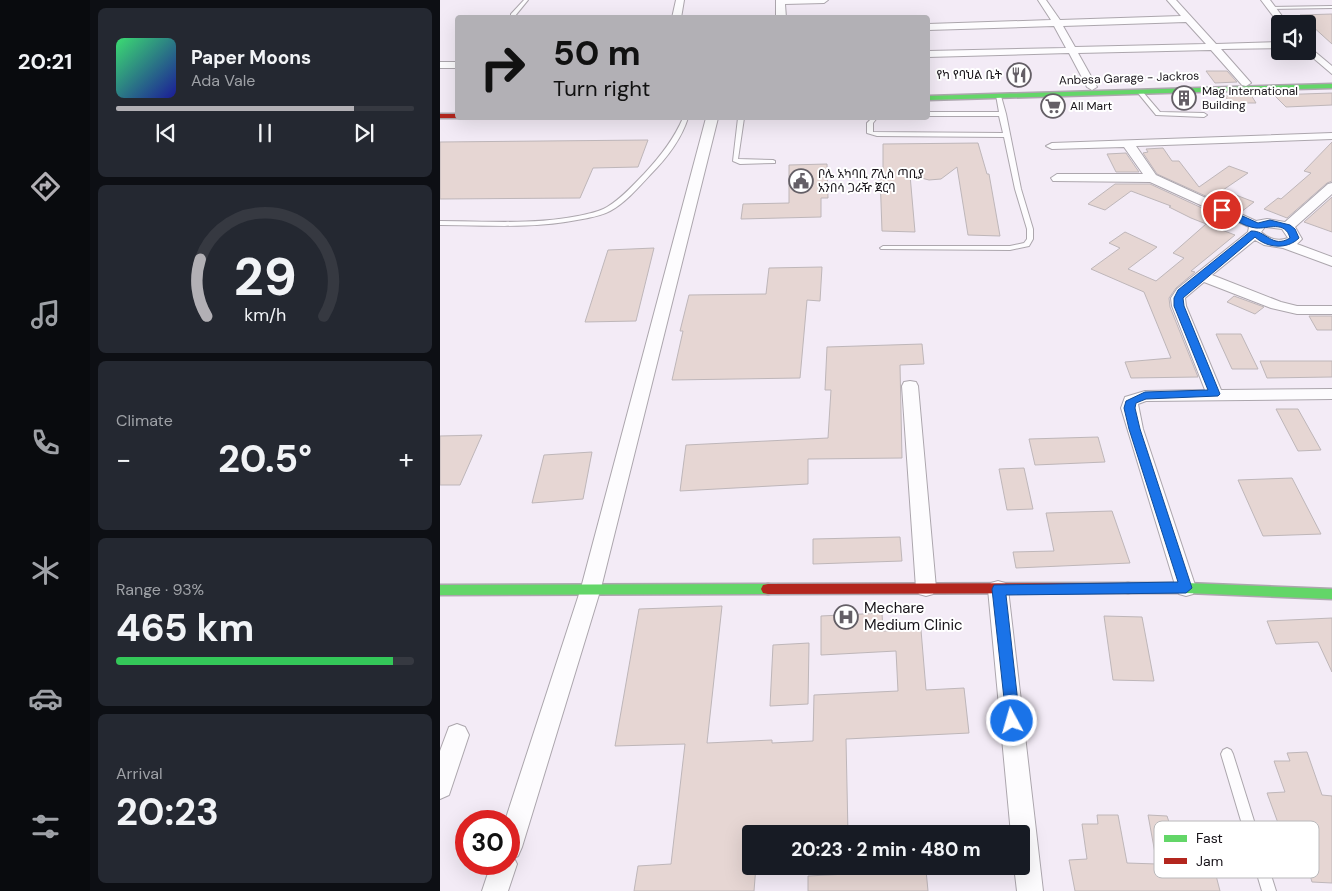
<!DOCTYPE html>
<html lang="en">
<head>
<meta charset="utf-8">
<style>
  :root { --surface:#171b24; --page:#242831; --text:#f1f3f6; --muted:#9ea1a6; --line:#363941; --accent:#b2b0b5 }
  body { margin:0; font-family:"DM Sans","Noto Sans Ethiopic",sans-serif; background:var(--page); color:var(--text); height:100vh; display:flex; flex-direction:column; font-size:19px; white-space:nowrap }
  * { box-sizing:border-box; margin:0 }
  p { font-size:16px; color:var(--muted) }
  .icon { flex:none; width:28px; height:28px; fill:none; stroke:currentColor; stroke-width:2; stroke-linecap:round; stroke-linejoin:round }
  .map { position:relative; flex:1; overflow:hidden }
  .details { display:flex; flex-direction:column; gap:8px; padding:8px; background:#0d0f14; width:350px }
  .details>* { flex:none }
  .guide { position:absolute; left:15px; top:15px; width:475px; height:105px; border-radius:5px; box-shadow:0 5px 20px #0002; background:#b2b0b5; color:#111; overflow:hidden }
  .fabs { position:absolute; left:831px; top:15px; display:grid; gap:10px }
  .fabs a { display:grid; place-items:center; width:45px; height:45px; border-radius:5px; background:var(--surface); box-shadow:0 5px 20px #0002; font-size:25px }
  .speed { position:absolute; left:15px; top:810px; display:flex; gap:10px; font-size:25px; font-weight:700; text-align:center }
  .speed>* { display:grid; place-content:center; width:65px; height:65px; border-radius:50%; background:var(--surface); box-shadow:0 5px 20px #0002; line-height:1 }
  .speed .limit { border:8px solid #d22; background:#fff; color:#111 }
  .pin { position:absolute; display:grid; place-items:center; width:42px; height:42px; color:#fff; margin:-21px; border:2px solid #fff; border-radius:50%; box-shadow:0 1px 5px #0007 }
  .me { position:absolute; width:55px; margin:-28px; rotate:354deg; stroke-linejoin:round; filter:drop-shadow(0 0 4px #0008) }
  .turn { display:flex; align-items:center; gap:18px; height:105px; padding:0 15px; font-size:22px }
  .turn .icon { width:65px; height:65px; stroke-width:2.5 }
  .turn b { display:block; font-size:35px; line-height:42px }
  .big { font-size:38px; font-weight:700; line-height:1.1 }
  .details .tile { flex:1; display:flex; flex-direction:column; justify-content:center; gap:8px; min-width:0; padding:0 18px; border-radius:8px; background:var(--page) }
  .details .dial { align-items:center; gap:0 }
  .dial svg { height:130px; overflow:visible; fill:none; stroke:var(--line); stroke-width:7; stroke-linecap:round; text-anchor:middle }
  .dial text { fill:var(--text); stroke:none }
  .song { display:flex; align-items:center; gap:15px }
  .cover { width:60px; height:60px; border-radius:8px; background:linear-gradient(135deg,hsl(140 70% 55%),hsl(240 70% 35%)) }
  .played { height:5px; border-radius:2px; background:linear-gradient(90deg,var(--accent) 80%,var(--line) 80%) }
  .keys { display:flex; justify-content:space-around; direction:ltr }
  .heat { display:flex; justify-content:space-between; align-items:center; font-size:28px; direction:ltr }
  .charge { height:8px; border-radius:4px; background:linear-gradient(90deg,#34c759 93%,var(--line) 0) }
  .trip { position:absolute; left:302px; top:825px; width:288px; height:50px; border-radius:5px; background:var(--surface); box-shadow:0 5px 20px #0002; font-weight:700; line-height:50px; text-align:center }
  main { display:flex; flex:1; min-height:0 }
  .dock { display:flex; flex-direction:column; width:90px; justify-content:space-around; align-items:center; background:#090b0e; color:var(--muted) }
  .dock .icon { width:35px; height:35px }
  .dock .selected { color:var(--accent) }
  .dock b { font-size:22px; color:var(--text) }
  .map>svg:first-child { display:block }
  .building { fill:#e6d6d3; stroke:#beb6b9 }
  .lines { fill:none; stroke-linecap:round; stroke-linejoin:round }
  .lane-casing { stroke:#aca6ad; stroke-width:2 }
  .street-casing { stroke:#aca6ad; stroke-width:2 }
  .fast-casing { stroke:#aca6ad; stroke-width:3 }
  .jam-casing { stroke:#aca6ad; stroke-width:3 }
  .lane { fill:#fdfcfe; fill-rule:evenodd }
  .street { fill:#fdfcfe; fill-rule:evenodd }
  .fast { fill:#63d668; fill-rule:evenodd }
  .jam { fill:#b3261e; fill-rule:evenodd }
  .route { fill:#1a73e8; stroke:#114b97 }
  .labels { text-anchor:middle; stroke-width:4; stroke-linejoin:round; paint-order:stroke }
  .far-poi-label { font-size:12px; fill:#171319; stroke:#fff; text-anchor:start }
  .far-street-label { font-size:12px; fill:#171319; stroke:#fff }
  .poi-label { font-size:15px; fill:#171319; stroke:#fff; text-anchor:start }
  .key { fill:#fff; stroke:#b9b8ba; stroke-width:1 }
  .key-label { font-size:14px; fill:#171319 }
</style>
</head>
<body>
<main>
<nav class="dock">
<b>20:21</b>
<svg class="icon selected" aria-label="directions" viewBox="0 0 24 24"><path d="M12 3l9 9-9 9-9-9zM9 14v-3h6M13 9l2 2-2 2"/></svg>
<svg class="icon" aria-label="music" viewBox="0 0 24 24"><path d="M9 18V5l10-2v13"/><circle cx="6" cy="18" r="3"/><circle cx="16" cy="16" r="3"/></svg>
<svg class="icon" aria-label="phone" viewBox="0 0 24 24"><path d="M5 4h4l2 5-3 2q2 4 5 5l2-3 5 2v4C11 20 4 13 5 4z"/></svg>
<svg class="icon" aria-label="climate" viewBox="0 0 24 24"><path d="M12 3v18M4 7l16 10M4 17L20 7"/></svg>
<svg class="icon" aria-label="car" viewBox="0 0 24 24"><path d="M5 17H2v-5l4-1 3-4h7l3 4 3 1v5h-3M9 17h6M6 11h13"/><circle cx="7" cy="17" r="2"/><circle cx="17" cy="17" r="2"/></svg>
<svg class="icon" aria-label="filters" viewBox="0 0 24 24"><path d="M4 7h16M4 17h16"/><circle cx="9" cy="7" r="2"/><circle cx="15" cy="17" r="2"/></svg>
</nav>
<section class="details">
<div class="tile">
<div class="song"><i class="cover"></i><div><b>Paper Moons</b><p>Ada Vale</p></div></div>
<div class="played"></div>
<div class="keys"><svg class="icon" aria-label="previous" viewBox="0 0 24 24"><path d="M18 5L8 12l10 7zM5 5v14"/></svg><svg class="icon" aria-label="pause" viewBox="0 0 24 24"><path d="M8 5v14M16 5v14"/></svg><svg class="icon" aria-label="next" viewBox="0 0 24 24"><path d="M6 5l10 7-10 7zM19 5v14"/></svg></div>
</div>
<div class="tile dial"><svg viewBox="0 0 100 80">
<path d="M14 69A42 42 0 1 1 86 69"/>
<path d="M14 69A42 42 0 0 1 10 34" stroke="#b2b0b5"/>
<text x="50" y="56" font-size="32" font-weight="700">29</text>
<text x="50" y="72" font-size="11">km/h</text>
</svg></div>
<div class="tile"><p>Climate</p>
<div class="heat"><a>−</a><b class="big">20.5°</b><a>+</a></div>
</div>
<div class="tile"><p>Range · 93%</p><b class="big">465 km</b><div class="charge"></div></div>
<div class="tile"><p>Arrival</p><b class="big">20:23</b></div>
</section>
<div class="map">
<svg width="892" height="891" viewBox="0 0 892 891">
  <rect width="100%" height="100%" fill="#f3ebf6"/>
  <!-- building -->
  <path class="building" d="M892,14V44L860,15Z
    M766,71H787L797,82L775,83Z
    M892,93V105L846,107L834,95Z
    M811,95L816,103H790L785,96Z
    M208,140L198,167L153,168L140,198L0,199V142Z
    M892,142V181L887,183L847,218L824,209L838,198L841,199L871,173L864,171Z
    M538,143L547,174H549L560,236L528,235L517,167L501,179L489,180L470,175L475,232L442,231L440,174H443V144Z
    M723,148L732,161H739L759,187L789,166L808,173L783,190L814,202L801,212L717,174L703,153L708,152L706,149Z
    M686,153L699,172H676L667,154Z
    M387,164L388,198H381V217L301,219L303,204L349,203V165Z
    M675,184H710L790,221L779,229L751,218L729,207L731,206L691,191L665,210L648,204Z
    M892,197V232L864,222Z
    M766,224L795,235L751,271L755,272L736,288L729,298L730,307L758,377L691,378L685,362L731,358L704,292L651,269L680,248L669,243L685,232L717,247L688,269L716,281L744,258L733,253Z
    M214,248L196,321L145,322L168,250Z
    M382,267L380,301L367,300L360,378L232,380L243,331H240L249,295L326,294L329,268Z
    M794,296L824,307L815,314L787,302Z
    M869,316H892V330H877Z
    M776,334H801L818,369H792Z
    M482,344L484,364L460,365L462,458L368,459V484L240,491L246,445L388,438L391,390H385L387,347Z
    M820,361H892V377L827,378Z
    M836,409H858L881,450L858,451Z
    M42,435L20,485H0V436Z
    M658,437L665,462L595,465L589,439Z
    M152,452L143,499L92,503L104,455Z
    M584,468L593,509L567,510L559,469Z
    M852,478L881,534L823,536L798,480Z
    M672,511L690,563L576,568L573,552L614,551L606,513Z
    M460,537L462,561L373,564V539Z
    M282,606L267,743L332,740V743L373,741L374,695L458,691L456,651L381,655V616L442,613L443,631L481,630L486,690L524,688L529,733L406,739L408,834H311V866H316L314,891H194L198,866L231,864L245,744L175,746L199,609Z
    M664,616L702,617L714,681L673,680Z
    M892,618V672L878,642L836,644L827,621Z
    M369,643L368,704L330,706L333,645Z
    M867,752L882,795L892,796V883L872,882L855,823H838L827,793L845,792L834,761H850L847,753Z
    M657,815H678L687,863L717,864L708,815L727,816L730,825H744L753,856H771L780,891H635L629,860L647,859L642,824H658Z
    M486,870L488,891H368V876Z"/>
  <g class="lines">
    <!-- lane casing -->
    <g class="lane-casing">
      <path id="lane" d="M84,0H88L75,16H71V14Z
        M892,6V8L830,9L828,8L830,7Z
        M698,91H702L720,112L764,113L767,115L764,117L716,115L698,93Z
        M556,95L561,96L566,114L581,189L593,229V239L589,246L570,250L441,249L440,248L443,246H570L584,243L587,239V229L575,189L564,137L437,136L427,133V123L432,118H437L433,123V132L563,133L559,116H488V112H559Z
        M243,118H248C241,140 226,159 210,175C199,187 185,203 170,211C161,216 148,218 137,220C92,229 46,225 0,225V221C46,221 93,225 138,216C147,214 159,212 167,207C181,199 193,185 204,174C220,157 234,139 243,118Z
        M298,118H304L298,159L333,160L335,161V163L300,164L293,161Z
        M787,748L791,750L793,754L836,891H822L781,754L783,750Z"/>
    </g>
    <!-- street casing -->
    <g class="street-casing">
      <path id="street" d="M236,0H244L241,18H232Z
        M336,0H388L384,3L345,4L346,18H336Z
        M598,0H606L620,20L741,16L727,0H736L776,44L840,42V48L781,49L811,83L806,86L802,85L771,50L638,53L657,87L652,90L647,87L629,53L488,57V51L626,48L614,26L488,30V24L611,20ZM746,22L766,44L635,47L623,26Z
        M821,0H830L848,24L840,25Z
        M868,46L892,66V74L865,51H868Z
        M0,62H18V68H0Z
        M266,118H278L161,588L82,847L78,856L74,858L77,864L68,891H42L51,864H69V821H65L141,588Z
        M892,133V139L696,146L716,175L816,221L827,219L845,222L888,184L892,183V194L855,227L862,239L857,244L892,257V266L843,248L824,245L815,240L772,275L841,302L857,306H892V314H857L831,308L764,282L745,298L746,306L781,390L892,389V399L706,401L698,404L703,429L756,588L753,594L746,596L739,594L736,588L681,408L685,397L705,391L765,390L732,306L731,298L737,289L808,232L809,227L710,182L613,181L611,178L617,174H703L684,147L612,149L606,146L612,143ZM825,227L842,229L848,238C838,242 829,239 821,232Z
        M470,381L476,382L478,386L496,588L493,594L486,596L479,594L476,588L462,386L464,382Z
        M558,581L565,583L568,589L603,891H577L574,866H581V834H571L548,589L551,583Z
        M17,724L25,727L29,735L9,795L0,799V751L9,727Z"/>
    </g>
    <!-- fast casing -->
    <g class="fast-casing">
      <path id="fast" d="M892,84V88L488,100V96Z
        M688,583H746L892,589V599L746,593H688L683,592L681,588L683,584Z
        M328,584L333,585L335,589L333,593L328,594L0,595V585Z"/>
    </g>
    <!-- jam casing -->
    <g class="jam-casing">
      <path id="jam" d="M0,114H18V118H21H0Z
        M688,583L693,584L695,588L693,592L688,593L328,594L323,593L321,589L323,585L328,584Z"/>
    </g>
    <!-- lane -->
    <use href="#lane" class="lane"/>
    <!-- street -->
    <use href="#street" class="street"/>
    <!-- fast -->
    <use href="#fast" class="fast"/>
    <!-- jam -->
    <use href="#jam" class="jam"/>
  </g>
  <!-- route -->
  <path class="route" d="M779,208H785L818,223L830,220L850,225L855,229L859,238C847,250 827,248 815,237L743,298L744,306L780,394L778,396L706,399L696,403L695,408L700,429L752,588L746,593L566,595L580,721L577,726L572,728L567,726L552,589L554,585L738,582L689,429L684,408L686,401L705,392L768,390L734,306V298L738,290L811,231C826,230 832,249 850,238C845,220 828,229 816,228C804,227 789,216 779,211Z"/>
  <!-- icons -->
  <defs>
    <g id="restaurant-ring" transform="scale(1.25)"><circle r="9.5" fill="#fff" stroke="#645f66" stroke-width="1.5"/><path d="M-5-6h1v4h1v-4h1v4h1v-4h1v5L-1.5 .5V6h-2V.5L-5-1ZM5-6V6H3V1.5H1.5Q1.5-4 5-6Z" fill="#645f66"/></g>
    <g id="building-ring" transform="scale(1.25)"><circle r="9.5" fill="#fff" stroke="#645f66" stroke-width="1.5"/><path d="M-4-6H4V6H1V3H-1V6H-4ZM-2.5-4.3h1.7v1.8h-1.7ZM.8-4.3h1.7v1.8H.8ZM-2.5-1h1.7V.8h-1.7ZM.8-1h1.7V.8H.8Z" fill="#645f66"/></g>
    <g id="supermarket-ring" transform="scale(1.25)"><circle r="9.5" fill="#fff" stroke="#645f66" stroke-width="1.5"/><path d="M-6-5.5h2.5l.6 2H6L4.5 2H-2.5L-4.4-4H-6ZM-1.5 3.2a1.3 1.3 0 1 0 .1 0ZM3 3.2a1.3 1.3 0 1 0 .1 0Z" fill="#645f66"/></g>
    <g id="civic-ring" transform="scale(1.25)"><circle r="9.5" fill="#fff" stroke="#645f66" stroke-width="1.5"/><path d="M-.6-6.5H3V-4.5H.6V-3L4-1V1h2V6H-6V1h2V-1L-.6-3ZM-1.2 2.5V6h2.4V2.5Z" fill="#645f66"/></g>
    <g id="hospital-ring" transform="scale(1.25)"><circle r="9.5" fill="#fff" stroke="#645f66" stroke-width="1.5"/><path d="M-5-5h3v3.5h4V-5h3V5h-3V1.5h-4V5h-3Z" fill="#645f66"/></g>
  </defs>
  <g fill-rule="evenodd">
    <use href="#restaurant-ring" x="579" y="75"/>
    <use href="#building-ring" x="744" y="98"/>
    <use href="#supermarket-ring" x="613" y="106"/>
    <use href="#civic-ring" x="361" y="181"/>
    <use href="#hospital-ring" x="406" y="617"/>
  </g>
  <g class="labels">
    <!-- far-poi labels -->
    <g class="far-poi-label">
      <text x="562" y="79" text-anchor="end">የካ የባህል ቤት</text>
      <text x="762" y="95">Mag International<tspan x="762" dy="14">Building</tspan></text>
      <text x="630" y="110">All Mart</text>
      <text x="378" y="178">ቦሌ አካባቢ ፖሊስ ጣቢያ<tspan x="378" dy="14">አንበሳ ጋራዥ ጀርባ</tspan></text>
    </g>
    <!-- far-street labels -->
    <g class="far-street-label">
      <text transform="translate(689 78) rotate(-2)" y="4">Anbesa Garage - Jackros</text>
    </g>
    <!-- poi labels -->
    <g class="poi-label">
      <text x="424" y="613">Mechare<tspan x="424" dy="17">Medium Clinic</tspan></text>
    </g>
  </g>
  <!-- legend -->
  <rect x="714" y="821" width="165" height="57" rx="8" class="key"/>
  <rect x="724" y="835" width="23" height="7" fill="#63d668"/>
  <rect x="724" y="858" width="23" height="6" fill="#b3261e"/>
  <g class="key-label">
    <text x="756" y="843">Fast</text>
    <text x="756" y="866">Jam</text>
  </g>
</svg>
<div class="fabs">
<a><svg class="icon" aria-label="sound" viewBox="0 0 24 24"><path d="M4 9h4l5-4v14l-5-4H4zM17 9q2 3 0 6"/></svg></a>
</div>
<div class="speed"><div class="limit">30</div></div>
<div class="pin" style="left:782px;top:210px;background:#d93025"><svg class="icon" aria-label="arrive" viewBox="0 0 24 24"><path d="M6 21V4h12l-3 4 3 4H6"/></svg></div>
<svg class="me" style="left:572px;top:721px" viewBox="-20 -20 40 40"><circle r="17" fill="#1a73e8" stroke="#fff" stroke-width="3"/><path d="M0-11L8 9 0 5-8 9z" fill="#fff"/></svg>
<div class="trip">20:23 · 2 min · 480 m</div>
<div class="guide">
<div class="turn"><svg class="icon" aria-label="right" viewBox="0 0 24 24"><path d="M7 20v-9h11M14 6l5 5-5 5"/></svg><div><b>50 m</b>Turn right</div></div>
</div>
</div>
</main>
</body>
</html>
